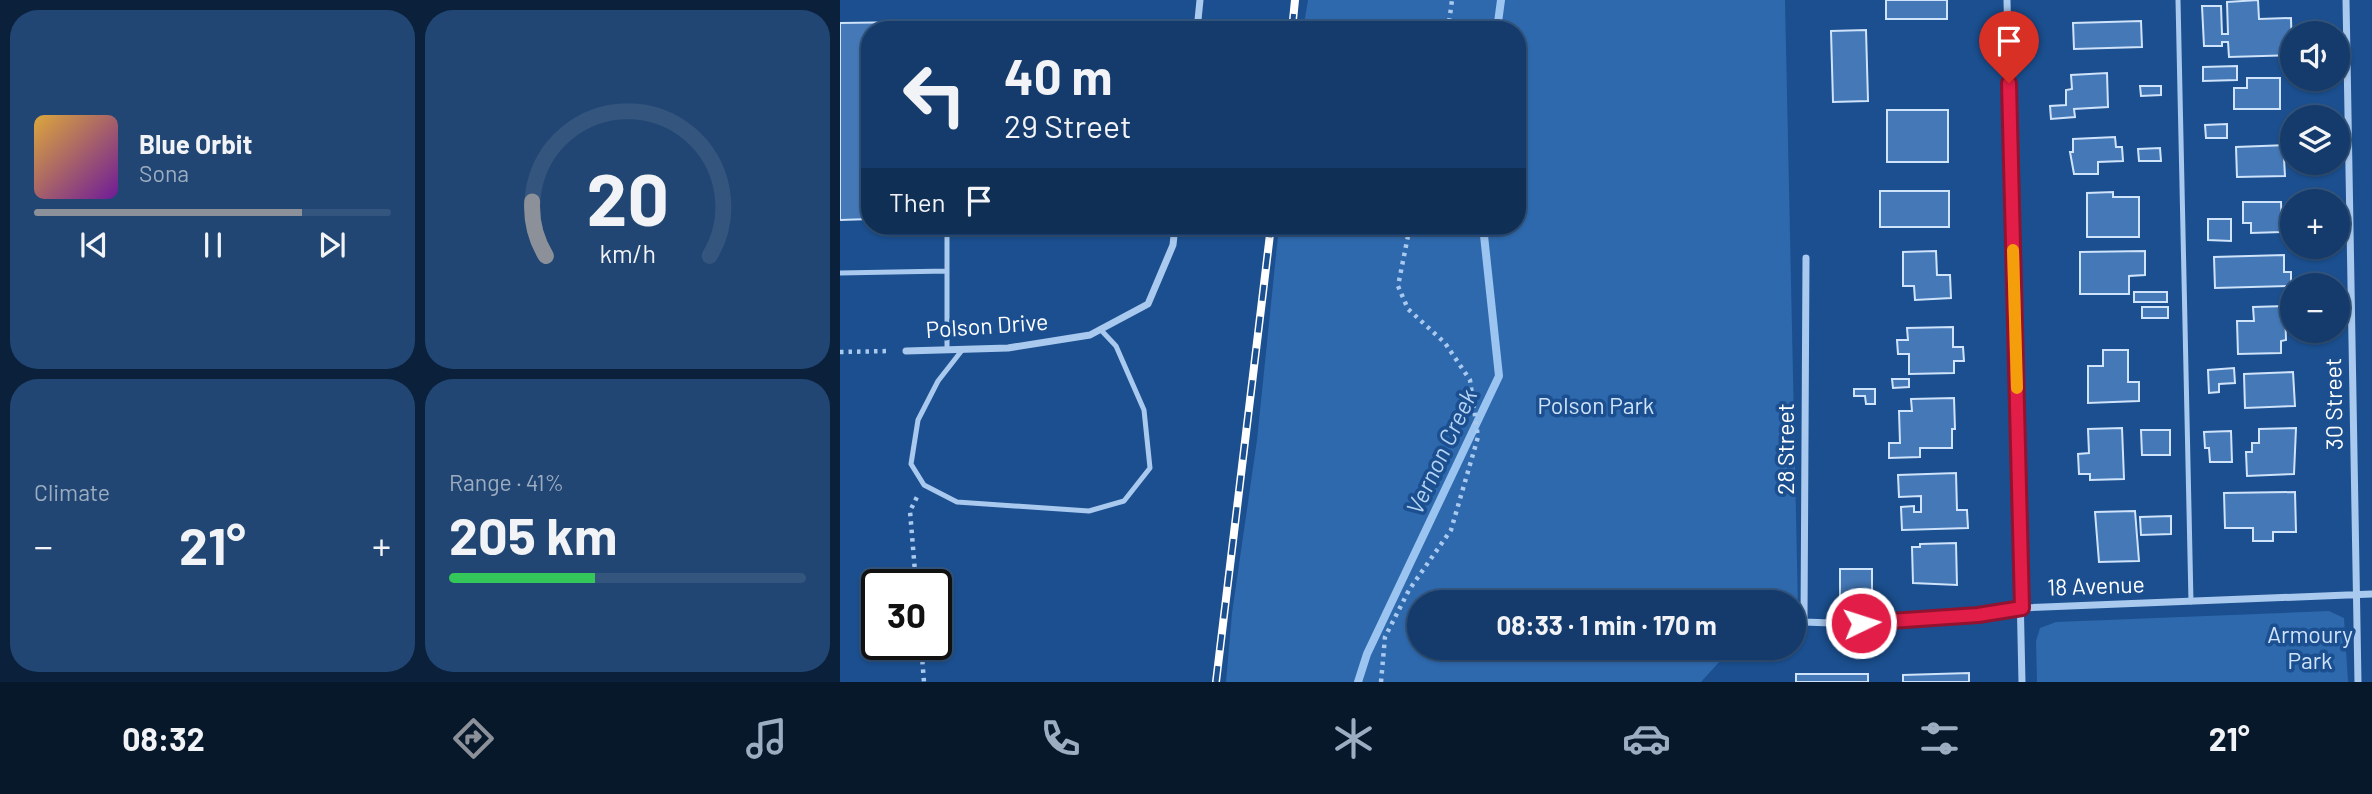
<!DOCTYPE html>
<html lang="en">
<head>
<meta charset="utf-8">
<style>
  :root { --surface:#143b6b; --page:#214673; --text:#f1f3f6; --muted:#9dadc1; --line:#33557e; --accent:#8c9099 }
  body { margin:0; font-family:Barlow,sans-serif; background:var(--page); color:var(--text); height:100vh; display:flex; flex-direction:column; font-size:26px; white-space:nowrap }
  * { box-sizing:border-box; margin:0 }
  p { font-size:23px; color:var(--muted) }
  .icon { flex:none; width:38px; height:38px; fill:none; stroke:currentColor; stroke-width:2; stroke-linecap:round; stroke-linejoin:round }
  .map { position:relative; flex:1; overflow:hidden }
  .details { display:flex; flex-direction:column; gap:10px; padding:10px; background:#0b203b; width:840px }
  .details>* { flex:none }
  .hud { position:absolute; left:21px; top:21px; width:665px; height:214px; border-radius:28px; box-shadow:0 2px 5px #0004,0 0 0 2px var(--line); background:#143b6b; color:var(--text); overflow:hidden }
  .fabs { position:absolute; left:1440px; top:21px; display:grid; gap:14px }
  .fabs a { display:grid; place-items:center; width:70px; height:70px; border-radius:50%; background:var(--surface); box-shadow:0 2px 5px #0004,0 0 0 2px var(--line); font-size:35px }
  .speed { position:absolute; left:21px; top:569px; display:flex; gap:14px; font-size:35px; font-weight:700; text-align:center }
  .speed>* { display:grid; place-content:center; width:91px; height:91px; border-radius:50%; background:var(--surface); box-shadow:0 2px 5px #0004,0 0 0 2px var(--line); line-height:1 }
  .speed .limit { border:4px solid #111; border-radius:10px; background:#fff; color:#111 }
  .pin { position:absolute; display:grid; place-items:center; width:60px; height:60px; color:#fff; margin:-72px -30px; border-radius:50% 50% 50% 0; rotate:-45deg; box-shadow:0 0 7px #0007 }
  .pin .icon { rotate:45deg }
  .me { position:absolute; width:77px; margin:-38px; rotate:86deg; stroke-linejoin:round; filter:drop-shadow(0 0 5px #0008) }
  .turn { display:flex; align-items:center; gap:24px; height:147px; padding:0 28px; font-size:32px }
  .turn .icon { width:91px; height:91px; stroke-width:2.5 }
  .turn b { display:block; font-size:49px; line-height:60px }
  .then { display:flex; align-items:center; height:66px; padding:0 28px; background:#0003; gap:14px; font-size:26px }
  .big { font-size:52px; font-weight:700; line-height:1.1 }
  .details .tile { flex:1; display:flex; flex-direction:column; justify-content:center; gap:10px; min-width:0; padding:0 24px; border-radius:28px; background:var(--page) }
  .details .dial { align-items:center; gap:0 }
  .dial svg { height:182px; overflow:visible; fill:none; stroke:var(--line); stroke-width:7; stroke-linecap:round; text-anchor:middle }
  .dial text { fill:var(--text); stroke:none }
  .song { display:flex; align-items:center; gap:21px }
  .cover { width:84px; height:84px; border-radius:10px; background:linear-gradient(135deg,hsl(40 70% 55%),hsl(280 70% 35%)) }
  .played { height:7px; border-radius:4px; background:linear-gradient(90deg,var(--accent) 75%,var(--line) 75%) }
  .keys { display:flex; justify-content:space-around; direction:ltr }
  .heat { display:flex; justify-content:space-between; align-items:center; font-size:38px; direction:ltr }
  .charge { height:10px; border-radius:5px; background:linear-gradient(90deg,#34c759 41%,var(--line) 0) }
  .details .tiles { flex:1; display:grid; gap:10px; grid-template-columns:repeat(2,1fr) }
  .trip { position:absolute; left:567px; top:590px; width:399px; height:70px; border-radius:35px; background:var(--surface); box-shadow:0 2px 5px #0004,0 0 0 2px var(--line); font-weight:700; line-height:70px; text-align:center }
  .dock { display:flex; height:112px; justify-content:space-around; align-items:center; background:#08182b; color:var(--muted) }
  .dock .icon { width:49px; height:49px }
  .dock .active { color:var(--accent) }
  .dock b { font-size:32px; color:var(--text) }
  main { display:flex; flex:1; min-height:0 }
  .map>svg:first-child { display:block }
  .green { fill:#2e69ad }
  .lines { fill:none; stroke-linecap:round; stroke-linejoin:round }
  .stream { stroke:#9cc4f0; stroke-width:8 }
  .building { fill:#4478b7; stroke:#cfe3fa; stroke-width:2 }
  .path { stroke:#a9c9ee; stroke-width:4.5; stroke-dasharray:3.5 5; stroke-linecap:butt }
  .service { stroke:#a9c9ee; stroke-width:5 }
  .minor { stroke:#a9c9ee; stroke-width:7 }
  .rail-casing { stroke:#fff; stroke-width:8 }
  .rail { stroke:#1b4f8f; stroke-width:5; stroke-dasharray:16; stroke-linecap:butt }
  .route-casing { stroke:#92132f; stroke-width:18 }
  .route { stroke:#e11d48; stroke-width:12 }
  .slow { stroke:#f59e0b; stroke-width:12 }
  .labels { text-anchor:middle; stroke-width:7; stroke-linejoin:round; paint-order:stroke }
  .street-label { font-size:23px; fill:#fff; stroke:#1b4f8f }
  .park-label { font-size:23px; fill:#cfe3fa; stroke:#1b4f8f }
  .water-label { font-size:24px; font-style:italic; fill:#b5d3f5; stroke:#1b4f8f }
</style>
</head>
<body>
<main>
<section class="details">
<div class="tiles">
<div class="tile">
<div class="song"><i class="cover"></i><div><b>Blue Orbit</b><p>Sona</p></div></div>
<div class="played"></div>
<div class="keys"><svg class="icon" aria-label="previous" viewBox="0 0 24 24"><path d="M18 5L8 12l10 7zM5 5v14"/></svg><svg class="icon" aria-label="pause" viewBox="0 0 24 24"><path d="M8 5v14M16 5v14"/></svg><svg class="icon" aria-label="next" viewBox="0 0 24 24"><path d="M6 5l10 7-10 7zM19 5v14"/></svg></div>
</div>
<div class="tile dial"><svg viewBox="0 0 100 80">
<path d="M14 69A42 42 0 1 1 86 69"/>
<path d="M14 69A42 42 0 0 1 8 45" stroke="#8c9099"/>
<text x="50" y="56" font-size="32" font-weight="700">20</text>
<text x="50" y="72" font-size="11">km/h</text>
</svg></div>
<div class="tile"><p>Climate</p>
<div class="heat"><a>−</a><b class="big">21°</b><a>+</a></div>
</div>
<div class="tile"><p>Range · 41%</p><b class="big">205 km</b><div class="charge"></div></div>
</div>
</section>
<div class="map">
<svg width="1532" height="682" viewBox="0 0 1532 682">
  <rect width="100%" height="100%" fill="#1b4f8f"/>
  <!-- green -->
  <path class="green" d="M468,0H945L958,609L954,610V602H579V648H892L861,682H386L392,613L417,440L439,226H677V30H463Z
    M1489,611L1504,618L1508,682H1197L1196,641L1200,628L1216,622Z"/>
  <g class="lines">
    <!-- stream -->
    <path class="stream" d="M657,30L661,0
      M518,682L527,654L659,376L643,226"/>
  </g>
  <!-- building -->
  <path class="building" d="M1046,0H1107V19H1046Z
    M1418,0L1419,19L1451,18L1452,55L1389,57L1388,42H1382V46H1364L1362,6H1381L1382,34H1388L1387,2Z
    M1301,21L1302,47L1234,49L1233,23Z
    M70,22V30H30V219L0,220V23Z
    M1026,30L1028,101L993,102L991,31Z
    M1397,66V80L1363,81V67Z
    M1267,73L1268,107L1234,109L1235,117L1211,119L1210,106L1226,105V90L1232,89L1231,75Z
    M1407,78H1440V109H1394V88H1407Z
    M1300,86H1321V95L1301,96Z
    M1047,110H1108V162H1047Z
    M1387,124V138H1366L1365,125Z
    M1275,137L1276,147H1282L1283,161L1258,162V174H1234L1230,152H1233V139Z
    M1449,145V158H1444L1445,176L1397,177L1396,147Z
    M1320,148L1321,161H1299L1298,149Z
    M1040,191H1109V227H1040Z
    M1273,192V197H1299V237H1247V193Z
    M1403,202H1441L1442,232L1411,233V223H1403Z
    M1368,219H1391V241L1368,240Z
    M64,226H90V231L64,232Z
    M1096,251L1097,275H1110L1111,298L1075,300L1074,286H1063V252Z
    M1305,251V275L1289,276V294H1240V252Z
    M1444,255V272H1451V286L1375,288L1374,257Z
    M1294,292H1327V302H1294Z
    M1445,306L1446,340L1441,341V353L1398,354L1397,321H1414L1413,307Z
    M1302,307H1328V318H1302Z
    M1113,327V347H1123L1124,361H1114V373L1069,374V354H1058L1057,340H1068L1067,328Z
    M1263,350H1288V382H1299V401L1248,403V366H1263Z
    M1394,368L1395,383L1379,384V392L1369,393L1368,370Z
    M1453,372L1455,406L1405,408L1404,374Z
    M1052,379H1069V387L1053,388Z
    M1014,389H1035V404H1026L1025,396H1014Z
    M1114,398L1115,429H1112V448H1080V457L1049,458V443H1060L1059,411H1072L1071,399Z
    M1282,428L1284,479L1250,480V474H1239L1238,454L1249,453L1248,429Z
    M1456,428L1454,474L1407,476L1406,452H1412V443H1419V429Z
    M1301,430H1330V455H1302Z
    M1391,431L1392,462H1370L1369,448H1365L1364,432Z
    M1116,473L1117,510H1127L1128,528L1062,530L1061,507L1074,506V512H1081V496L1059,497L1058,475Z
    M1455,492L1456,532H1433V541H1413V528H1385L1384,493Z
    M1295,511L1299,561L1259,562L1255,512Z
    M1331,516V534L1301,535L1300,517Z
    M1116,543L1117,585L1073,583L1072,547H1080V544Z
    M1000,569H1032V595L1000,596Z
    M1129,673V682H1063V675Z
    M956,674H1028V682H956Z"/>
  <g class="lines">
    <!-- path -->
    <path class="path" d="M608,30L612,0
      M0,352L51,351
      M76,584L70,511L77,497
      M81,644L84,682
      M541,682L545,637L569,590L611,530L638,437L630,380L605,343L568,309L558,286L570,226"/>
    <!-- service -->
    <path class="service" d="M1338,0L1351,602
      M107,271V350
      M0,273L107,271V226
      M123,349L98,381L78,420L71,464L84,485L117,502L249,511L284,501L310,468L304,410L276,346L260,329"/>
    <!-- minor -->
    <path class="minor" d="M1167,0L1182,682
      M1506,0L1518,682
      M357,30L360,0
      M966,258L964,622C1037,626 1111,619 1182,608L1532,594
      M66,351L168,348L250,335L308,304L333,245L335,226"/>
    <!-- rail casing -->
    <g class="rail-casing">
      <path id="rail" d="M452,30L455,0
        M376,682L431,226"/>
    </g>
    <!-- rail -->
    <use href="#rail" class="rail"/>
  </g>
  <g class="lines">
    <!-- route casing -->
    <g class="route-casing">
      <path id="route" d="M1021,623L1138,615L1182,608L1169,83"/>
    </g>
    <!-- route -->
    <use href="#route" class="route"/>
    <!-- slow -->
    <path class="slow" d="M1173,250L1177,388"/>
  </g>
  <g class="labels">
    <!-- street labels -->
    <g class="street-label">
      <text transform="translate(147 326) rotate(-4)" y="8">Polson Drive</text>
      <text transform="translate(1494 404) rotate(-91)" y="8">30 Street</text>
      <text transform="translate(946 449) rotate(-90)" y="8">28 Street</text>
      <text transform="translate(1256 586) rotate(-2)" y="8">18 Avenue</text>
    </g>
    <!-- park labels -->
    <g class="park-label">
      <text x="756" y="414">Polson Park</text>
      <text x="1470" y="643">Armoury<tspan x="1470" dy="26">Park</tspan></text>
    </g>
    <!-- water labels -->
    <g class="water-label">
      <text transform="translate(602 452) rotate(-65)" y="8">Vernon Creek</text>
    </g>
  </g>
</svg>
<div class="fabs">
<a><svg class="icon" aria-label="sound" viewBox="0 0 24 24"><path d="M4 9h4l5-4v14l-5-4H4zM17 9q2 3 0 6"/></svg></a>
<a><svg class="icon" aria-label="layers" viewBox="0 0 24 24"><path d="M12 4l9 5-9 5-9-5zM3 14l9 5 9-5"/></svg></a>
<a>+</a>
<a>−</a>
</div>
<div class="speed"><div class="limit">30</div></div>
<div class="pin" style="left:1169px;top:83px;background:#d93025"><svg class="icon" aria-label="arrive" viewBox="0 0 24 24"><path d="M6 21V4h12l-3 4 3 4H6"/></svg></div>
<svg class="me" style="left:1021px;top:623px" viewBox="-20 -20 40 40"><circle r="17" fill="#e11d48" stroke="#fff" stroke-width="3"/><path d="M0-11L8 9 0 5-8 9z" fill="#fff"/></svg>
<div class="trip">08:33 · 1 min · 170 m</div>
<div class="hud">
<div class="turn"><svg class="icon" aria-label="left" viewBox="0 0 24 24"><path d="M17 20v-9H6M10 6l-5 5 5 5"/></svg><div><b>40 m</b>29 Street</div></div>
<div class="then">Then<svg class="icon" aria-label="arrive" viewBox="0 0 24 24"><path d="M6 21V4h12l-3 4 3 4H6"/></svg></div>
</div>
</div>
</main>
<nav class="dock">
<b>08:32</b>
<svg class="icon active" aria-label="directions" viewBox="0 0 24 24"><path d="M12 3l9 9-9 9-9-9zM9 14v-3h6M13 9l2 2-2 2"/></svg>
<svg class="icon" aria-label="music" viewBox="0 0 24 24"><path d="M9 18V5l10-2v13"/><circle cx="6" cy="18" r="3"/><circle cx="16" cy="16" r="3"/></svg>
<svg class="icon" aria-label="phone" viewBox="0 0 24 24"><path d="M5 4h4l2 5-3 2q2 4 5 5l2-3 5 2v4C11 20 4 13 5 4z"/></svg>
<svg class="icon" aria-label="climate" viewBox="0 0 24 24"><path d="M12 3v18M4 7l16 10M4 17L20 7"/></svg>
<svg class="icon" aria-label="car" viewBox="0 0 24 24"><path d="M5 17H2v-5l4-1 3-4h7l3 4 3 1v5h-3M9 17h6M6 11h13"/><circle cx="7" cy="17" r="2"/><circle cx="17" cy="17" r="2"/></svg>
<svg class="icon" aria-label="filters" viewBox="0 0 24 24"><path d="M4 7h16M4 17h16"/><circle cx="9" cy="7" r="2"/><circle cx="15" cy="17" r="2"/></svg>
<b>21°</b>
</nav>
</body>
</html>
